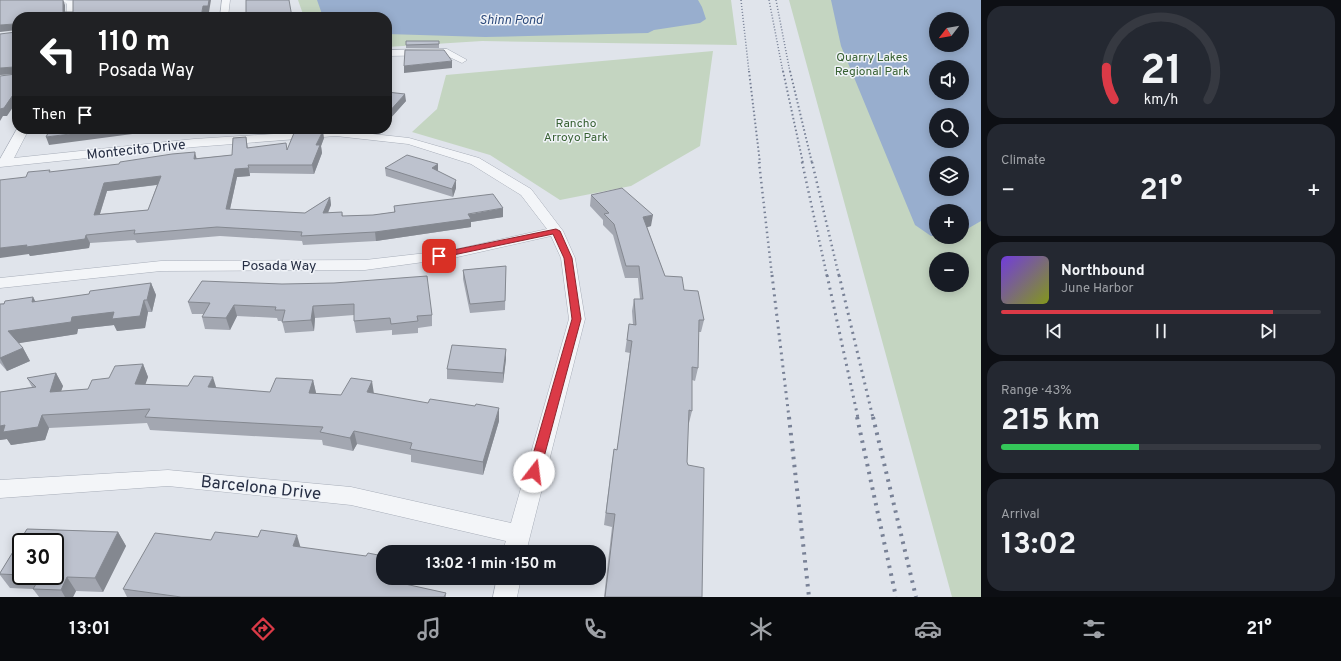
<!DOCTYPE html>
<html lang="en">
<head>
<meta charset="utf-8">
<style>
  :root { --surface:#171b24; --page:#242831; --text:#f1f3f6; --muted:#9ea1a6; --line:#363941; --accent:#db3a47 }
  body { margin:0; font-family:Overpass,sans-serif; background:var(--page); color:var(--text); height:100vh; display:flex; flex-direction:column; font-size:15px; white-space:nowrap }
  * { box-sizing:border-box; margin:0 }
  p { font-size:13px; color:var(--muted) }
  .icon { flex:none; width:22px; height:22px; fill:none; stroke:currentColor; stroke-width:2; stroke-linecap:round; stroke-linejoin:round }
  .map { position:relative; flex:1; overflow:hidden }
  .details { display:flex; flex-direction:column; gap:6px; padding:6px; background:#0d0f14; width:360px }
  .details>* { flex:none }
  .top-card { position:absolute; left:12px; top:12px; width:380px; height:122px; border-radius:16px; box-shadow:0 2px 10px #0003; background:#202124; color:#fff; overflow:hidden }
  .needle { width:26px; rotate:239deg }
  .tools { position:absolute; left:929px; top:12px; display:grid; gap:8px }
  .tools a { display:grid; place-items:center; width:40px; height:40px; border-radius:50%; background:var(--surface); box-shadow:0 2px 10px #0003; font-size:20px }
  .speed { position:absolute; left:12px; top:533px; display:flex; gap:8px; font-size:20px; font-weight:700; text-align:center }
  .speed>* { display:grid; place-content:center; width:52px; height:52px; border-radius:50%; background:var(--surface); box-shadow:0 2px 10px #0003; line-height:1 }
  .speed .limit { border:2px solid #111; border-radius:6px; background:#fff; color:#111 }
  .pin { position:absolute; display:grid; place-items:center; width:34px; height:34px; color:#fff; margin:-17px; border-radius:8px; box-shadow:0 2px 6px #0006 }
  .me { position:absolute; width:44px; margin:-22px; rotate:15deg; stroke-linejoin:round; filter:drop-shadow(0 0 3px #0008) }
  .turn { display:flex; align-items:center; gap:14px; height:84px; padding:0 20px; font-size:18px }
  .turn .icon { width:52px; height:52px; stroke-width:2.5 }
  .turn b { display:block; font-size:28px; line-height:34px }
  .then { display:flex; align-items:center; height:38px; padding:0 20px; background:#0003; gap:8px; font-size:15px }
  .big { font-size:30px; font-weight:700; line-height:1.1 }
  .details .tile { flex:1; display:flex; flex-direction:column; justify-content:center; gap:6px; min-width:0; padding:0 14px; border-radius:16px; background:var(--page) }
  .details .dial { align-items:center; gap:0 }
  .dial svg { height:104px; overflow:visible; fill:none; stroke:var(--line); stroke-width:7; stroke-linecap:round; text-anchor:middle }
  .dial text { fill:var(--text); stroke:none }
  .song { display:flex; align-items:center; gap:12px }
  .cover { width:48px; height:48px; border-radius:6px; background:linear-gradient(135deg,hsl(260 70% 55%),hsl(70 70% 35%)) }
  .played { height:4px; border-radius:2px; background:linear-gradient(90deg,var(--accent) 85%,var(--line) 85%) }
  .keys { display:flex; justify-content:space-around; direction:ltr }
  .heat { display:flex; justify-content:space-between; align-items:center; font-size:22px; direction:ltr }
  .charge { height:6px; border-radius:3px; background:linear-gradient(90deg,#34c759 43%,var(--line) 0) }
  .trip { position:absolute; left:376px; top:545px; width:230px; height:40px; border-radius:16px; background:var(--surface); box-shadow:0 2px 10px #0003; font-weight:700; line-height:40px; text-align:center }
  .tab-bar { display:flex; height:64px; justify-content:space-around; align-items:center; background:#090b0e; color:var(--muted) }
  .tab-bar .icon { width:28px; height:28px }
  .tab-bar .current { color:var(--accent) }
  .tab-bar b { font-size:18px; color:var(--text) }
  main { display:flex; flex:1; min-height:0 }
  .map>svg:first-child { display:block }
  .green { fill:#c4d5c1; fill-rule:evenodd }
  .water { fill:#98aece; fill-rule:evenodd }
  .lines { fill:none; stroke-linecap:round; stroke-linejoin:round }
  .street-casing { stroke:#a8aeb9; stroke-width:1 }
  .street { fill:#f3f5f8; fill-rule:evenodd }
  .rail-far4 { stroke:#788196; stroke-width:1.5; stroke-dasharray:1 2; stroke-linecap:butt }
  .rail-far3 { stroke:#788196; stroke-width:2; stroke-dasharray:1.5 2.5; stroke-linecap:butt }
  .rail-far2 { stroke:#788196; stroke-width:2.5; stroke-dasharray:1.5 3.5; stroke-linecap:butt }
  .rail-far1 { stroke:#788196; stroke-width:3; stroke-dasharray:2 4.5; stroke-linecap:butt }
  .rail { stroke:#788196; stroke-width:4; stroke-dasharray:2.5 5.5; stroke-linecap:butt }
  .wall { fill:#a3a7b1; fill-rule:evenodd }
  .shaded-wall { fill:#848890 }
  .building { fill:#bdc2ce; stroke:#848890; fill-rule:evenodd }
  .route { fill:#db3a47; stroke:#8e262e }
  .labels { text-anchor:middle; stroke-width:3; stroke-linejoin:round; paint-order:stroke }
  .far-park-label { font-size:12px; fill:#386133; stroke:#f0f3f8 }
  .far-water-label { font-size:13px; font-style:italic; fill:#2d4b7c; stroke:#f0f3f8 }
  .street-label { font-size:14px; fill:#272f44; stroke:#f0f3f8 }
  .near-street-label { font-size:17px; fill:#272f44; stroke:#f0f3f8 }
</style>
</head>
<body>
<main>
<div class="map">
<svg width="981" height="597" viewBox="0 0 981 597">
  <rect width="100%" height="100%" fill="#e0e4eb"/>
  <!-- green -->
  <path class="green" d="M298,0H731L737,45L482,41L387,47V17H304Z
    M789,0H981V597H952ZM936,19H962V45H936ZM936,67H962V93H936ZM936,115H962V141H936ZM936,163H962V189H936ZM936,211H962V237H936ZM936,259H962V285H936Z
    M713,51L700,146L631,186L560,200L490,155L412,132L437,109L446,75Z"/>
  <!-- water -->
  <path class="water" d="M317,0H698L702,7L706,19L700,23L654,30L648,33L485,37L387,34V17H323Z
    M831,0H981V221L962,232V211H936V236H931L915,225L841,46ZM936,19H962V45H936ZM936,67H962V93H936ZM936,115H962V141H936ZM936,163H962V189H936Z"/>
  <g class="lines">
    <!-- street casing -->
    <g class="street-casing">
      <path id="street" d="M62,0L74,1V17H66L67,4Z
        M222,0H230L228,17H220Z
        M447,49L467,60L462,63L445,55L387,56V50Z
        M17,129H29L14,158L194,139L336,130L409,138L479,158L531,189L563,231L575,258L585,319L526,552H502L506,541L351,505L168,486L0,498V480L168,470L351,487L511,523L569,319L561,258L551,236L453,258L365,270L161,271L0,288V278L161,261L365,260L453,250L547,229L521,195L471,164L408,144L336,136L194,147L0,167V159Z
        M497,578H521L517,597H493Z"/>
    </g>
    <!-- street -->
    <use href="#street" class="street"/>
    <!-- rail-far4 -->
    <path class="rail-far4" d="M741,0L749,72
      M769,0L783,72
      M776,0L790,72"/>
    <!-- rail-far3 -->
    <path class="rail-far3" d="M749,71L760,163
      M783,71L803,163
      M790,71L812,163"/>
    <!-- rail-far2 -->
    <path class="rail-far2" d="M759,162L772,276
      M802,162L827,276
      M812,162L839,276"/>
    <!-- rail-far1 -->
    <path class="rail-far1" d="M772,275L789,418
      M827,275L858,418
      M839,275L873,418"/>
    <!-- rail -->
    <path class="rail" d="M789,417L809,597
      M857,417L896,597
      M873,417L916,597"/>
  </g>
  <!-- wall -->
  <path class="wall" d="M439,41V48H406V45Z
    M387,92L406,101L388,121L387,120Z
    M300,129H328L300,131Z
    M246,137L248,148L287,149L324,138L321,146L322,153L314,174L250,173V176L237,177L230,209L305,213L330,197L331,205L328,213L342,212L343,216L373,215L394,212V206L503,217L471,222V227L376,241L303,245L302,241L220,236L137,243L135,240L90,243L89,248L30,256L29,254L26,177L51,172L232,155ZM157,185L148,210L100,214L107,191Z
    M438,164V171L456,188L453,197L386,176L385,168Z
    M591,195L651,226L647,227L665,276L684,290L704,320L701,332H698V368L695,381L692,380V411L689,423H688L687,462L702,597H604L612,527L604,525L612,462L614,449L617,450L630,353L625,352L629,324L633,325L632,311L634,299H640L638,278H625L613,235L603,225V220L590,206Z
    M506,266L505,310L470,313L463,279V270Z
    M202,281L432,315V326L418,328V333L392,335V330L356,333L354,321V315L315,318L314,331L285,333L282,321H278L277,318L237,316L230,330L205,329L202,317L204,314H192L188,302Z
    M151,283L156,295L152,312H148L145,328L117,331L114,325L78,329L77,334L18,343L23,348L30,361L7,371L0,363V304L33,297L36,302L89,294Z
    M506,359L503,383L447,379V369Z
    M143,364L148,377L145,384L217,388L270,392L313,380L316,393L341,395L374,393L499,421L483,475L411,462V455L357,444L353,451L323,445L322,440L150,430L147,423L49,428L45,440L11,445L7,439L0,440V392L32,387L27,378L56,373L63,386L61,391L88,389L109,378Z
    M27,529L118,532L126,546L103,592L76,591L73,597H39L33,589L10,588L0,575V573ZM21,542H55V576H21Z
    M211,540L300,547L383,578H405L403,584L446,593V597H127L123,589Z"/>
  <!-- shaded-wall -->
  <path class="shaded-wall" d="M63,0L65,5V17L63,12Z
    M209,0H211L209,12H204V17H201L203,6Z
    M14,24L17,30L0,32V25Z
    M452,61V68L404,73V66Z
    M14,67L17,74L0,75V68Z
    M17,89V101L7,116H3L0,121V109Z
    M405,94L406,101L388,121V113Z
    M110,129H177L155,131L49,145L46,137Z
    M323,131L324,138L321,146L322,153L314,174L312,165L316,145Z
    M195,152L197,160L194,159Z
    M438,164V172L432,168Z
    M248,165L250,176L237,177L228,218L226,209L235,169Z
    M161,176L163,184L107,191L97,223L94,215L104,183Z
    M456,180V188L453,197L452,189Z
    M330,197L331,205L324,222L323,213Z
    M503,208V217L471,222V227L376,241L375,232Z
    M653,215L651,226L641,229L643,217Z
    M86,235L90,243L89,248L30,256L29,254L0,258V248Z
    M151,283L156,295L152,312L147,300Z
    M33,297L39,310L32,302Z
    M144,300L148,312L145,328L117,331L114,325L78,329L77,334L14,344L8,331L72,317Z
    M234,305L237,316L230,330L226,318Z
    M313,306L315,318L314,331L311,320Z
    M23,348L30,361L7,371L0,358Z
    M506,349V359L503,383V373Z
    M143,364L148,377L141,397L135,384Z
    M56,373L63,386L56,405L50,392Z
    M213,377L217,390L208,387Z
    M313,380L316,393L312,406L309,393Z
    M372,381L374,394L367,392Z
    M499,408V421L483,475V462Z
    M42,415L49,428L45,440L11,445L7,439L0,440V426Z
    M354,431L357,444L353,451L350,438Z
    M118,532L126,546L103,592L95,578Z
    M297,535L301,549L293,546Z
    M67,577L76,591L73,597H65L61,590Z
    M398,578H405L398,596L396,582Z"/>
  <!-- building -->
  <path class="building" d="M0,0H63V12H73V0H209L208,6H203L201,17H17V89L4,108L0,109V76L16,74L14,67L0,68V34L16,32L14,24L0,25Z
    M246,0H289L292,17H246Z
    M406,41H439V44L406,45Z
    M405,50H444L452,61L404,66Z
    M387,92L405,94L388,113H387Z
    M50,129H110L46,137Z
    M323,131L316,145H320L312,165H248L249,168L235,169L226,209L305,213L330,197L323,213L342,212V216L373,215L395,212L394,206L493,194L503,208L468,214L471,219L375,232L301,236L302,232L217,227L134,234L135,230L86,235L85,239L26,247L27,245L0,248V180L26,177L28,172L50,170L49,172L119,164L120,162L172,154L195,152L194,159L232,155L233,138L246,137L247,148L286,143L287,150L294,133ZM161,176L148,210L94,215L104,183Z
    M407,155L438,164L432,168L456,180L452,189L385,168Z
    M622,188L653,215L643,217L665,276L682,277L684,290L698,291L704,320H699L698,368L692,367V411L689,410L687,462L688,465L704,468L702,597H605L615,514L606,513L614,449L617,450L632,341L627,340L629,324L636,325L634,299H643L639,266H626L614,224L604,214L609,213L591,195Z
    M506,266L505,301L470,304L463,270Z
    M427,276L432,315L417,316L418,321L391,324L390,318L354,321V304L313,306L311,320L282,322L285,310H275L276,307L234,305L226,318L202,317L210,303L188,302L202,281L282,284L334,283Z
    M151,283L147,300H144L140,316L112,319L114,312L72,317L71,322L8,331L23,348L0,358V304H4L5,301L33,297L32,302L89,294L90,291Z
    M452,345L506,349L503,373L447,369Z
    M143,364L135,384L188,386L194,376L213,377L208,387L270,392L276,378L313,380L309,393L341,395L351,378L372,381L367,392L428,403L430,399L475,406L476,404L499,408L483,462L410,449L412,443L354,431L350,438L320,432L323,427L145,417L150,409L42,415L38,427L3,432L5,425L0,426V392L36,387L27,378L56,373L50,392L88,389L92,380L109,378L115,366Z
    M27,529L118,532L95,578L67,577L61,590L33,589L41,576H55V542H21V575L0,574V573Z
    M261,530L297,535L293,546L366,556L368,553L383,556V578H398L396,582L446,593L444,597H181L123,589L155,533L211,540L215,532L258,537Z"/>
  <!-- route -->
  <path class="route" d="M556,229L560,231L572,258L581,319L540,472L538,476H530L528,472L572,319L564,258L553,234L439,258L434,256L439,253Z"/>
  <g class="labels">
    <!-- far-park labels -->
    <g class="far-park-label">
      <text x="872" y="61">Quarry Lakes<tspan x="872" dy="14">Regional Park</tspan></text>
      <text x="576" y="127">Rancho<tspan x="576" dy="14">Arroyo Park</tspan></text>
    </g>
    <!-- far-water labels -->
    <g class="far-water-label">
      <text x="511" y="24">Shinn Pond</text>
    </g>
    <!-- street labels -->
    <g class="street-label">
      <text transform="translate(136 149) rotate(-6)" y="5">Montecito Drive</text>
      <text x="279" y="270">Posada Way</text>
    </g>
    <!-- near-street labels -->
    <g class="near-street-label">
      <text transform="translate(261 487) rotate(6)" y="6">Barcelona Drive</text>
    </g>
  </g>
</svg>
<div class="tools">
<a><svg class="needle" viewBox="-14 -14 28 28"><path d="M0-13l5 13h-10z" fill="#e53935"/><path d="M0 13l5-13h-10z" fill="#9ea1a6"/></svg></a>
<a><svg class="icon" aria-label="sound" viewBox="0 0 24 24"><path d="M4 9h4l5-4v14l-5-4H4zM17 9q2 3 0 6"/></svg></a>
<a><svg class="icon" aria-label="search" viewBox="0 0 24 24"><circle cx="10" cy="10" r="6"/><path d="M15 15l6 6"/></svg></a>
<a><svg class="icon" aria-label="layers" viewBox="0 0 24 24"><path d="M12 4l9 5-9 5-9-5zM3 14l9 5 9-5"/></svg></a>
<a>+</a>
<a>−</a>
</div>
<div class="speed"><div class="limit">30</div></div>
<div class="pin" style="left:439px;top:256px;background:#d93025"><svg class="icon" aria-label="arrive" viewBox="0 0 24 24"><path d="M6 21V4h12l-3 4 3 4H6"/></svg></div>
<svg class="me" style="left:534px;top:472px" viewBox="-20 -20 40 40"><circle r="19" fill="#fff"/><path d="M0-13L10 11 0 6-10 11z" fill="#db3a47"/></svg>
<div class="trip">13:02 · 1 min · 150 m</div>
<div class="top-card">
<div class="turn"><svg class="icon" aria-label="left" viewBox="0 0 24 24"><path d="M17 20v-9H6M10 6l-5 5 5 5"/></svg><div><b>110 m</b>Posada Way</div></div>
<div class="then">Then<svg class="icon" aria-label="arrive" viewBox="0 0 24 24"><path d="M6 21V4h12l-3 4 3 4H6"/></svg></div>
</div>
</div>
<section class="details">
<div class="tile dial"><svg viewBox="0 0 100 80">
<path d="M14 69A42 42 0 1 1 86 69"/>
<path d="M14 69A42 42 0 0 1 8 44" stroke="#db3a47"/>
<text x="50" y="56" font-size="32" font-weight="700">21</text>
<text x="50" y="72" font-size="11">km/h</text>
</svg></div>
<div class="tile"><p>Climate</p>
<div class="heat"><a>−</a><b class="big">21°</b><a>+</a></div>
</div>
<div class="tile">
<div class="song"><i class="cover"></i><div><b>Northbound</b><p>June Harbor</p></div></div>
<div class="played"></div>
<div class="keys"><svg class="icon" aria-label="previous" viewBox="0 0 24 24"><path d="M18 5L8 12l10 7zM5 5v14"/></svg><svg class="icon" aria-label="pause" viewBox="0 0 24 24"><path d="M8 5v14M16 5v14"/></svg><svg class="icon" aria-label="next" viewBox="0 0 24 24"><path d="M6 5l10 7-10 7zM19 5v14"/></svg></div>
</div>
<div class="tile"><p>Range · 43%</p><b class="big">215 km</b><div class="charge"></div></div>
<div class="tile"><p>Arrival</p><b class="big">13:02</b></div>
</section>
</main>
<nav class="tab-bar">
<b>13:01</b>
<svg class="icon current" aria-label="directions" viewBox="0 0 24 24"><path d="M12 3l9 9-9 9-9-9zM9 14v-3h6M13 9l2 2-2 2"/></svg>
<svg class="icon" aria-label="music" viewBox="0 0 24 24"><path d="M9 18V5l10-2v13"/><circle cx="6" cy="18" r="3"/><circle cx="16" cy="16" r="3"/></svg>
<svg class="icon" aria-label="phone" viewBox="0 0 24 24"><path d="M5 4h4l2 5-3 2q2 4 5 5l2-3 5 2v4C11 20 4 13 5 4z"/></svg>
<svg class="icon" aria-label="climate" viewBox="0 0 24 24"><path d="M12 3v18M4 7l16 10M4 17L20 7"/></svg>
<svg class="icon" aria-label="car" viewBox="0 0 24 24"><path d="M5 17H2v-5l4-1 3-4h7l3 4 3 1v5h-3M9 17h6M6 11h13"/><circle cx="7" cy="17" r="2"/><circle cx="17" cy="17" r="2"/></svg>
<svg class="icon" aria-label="filters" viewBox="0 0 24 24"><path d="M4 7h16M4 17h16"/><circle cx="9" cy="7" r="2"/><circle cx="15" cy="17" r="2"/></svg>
<b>21°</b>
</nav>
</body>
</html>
